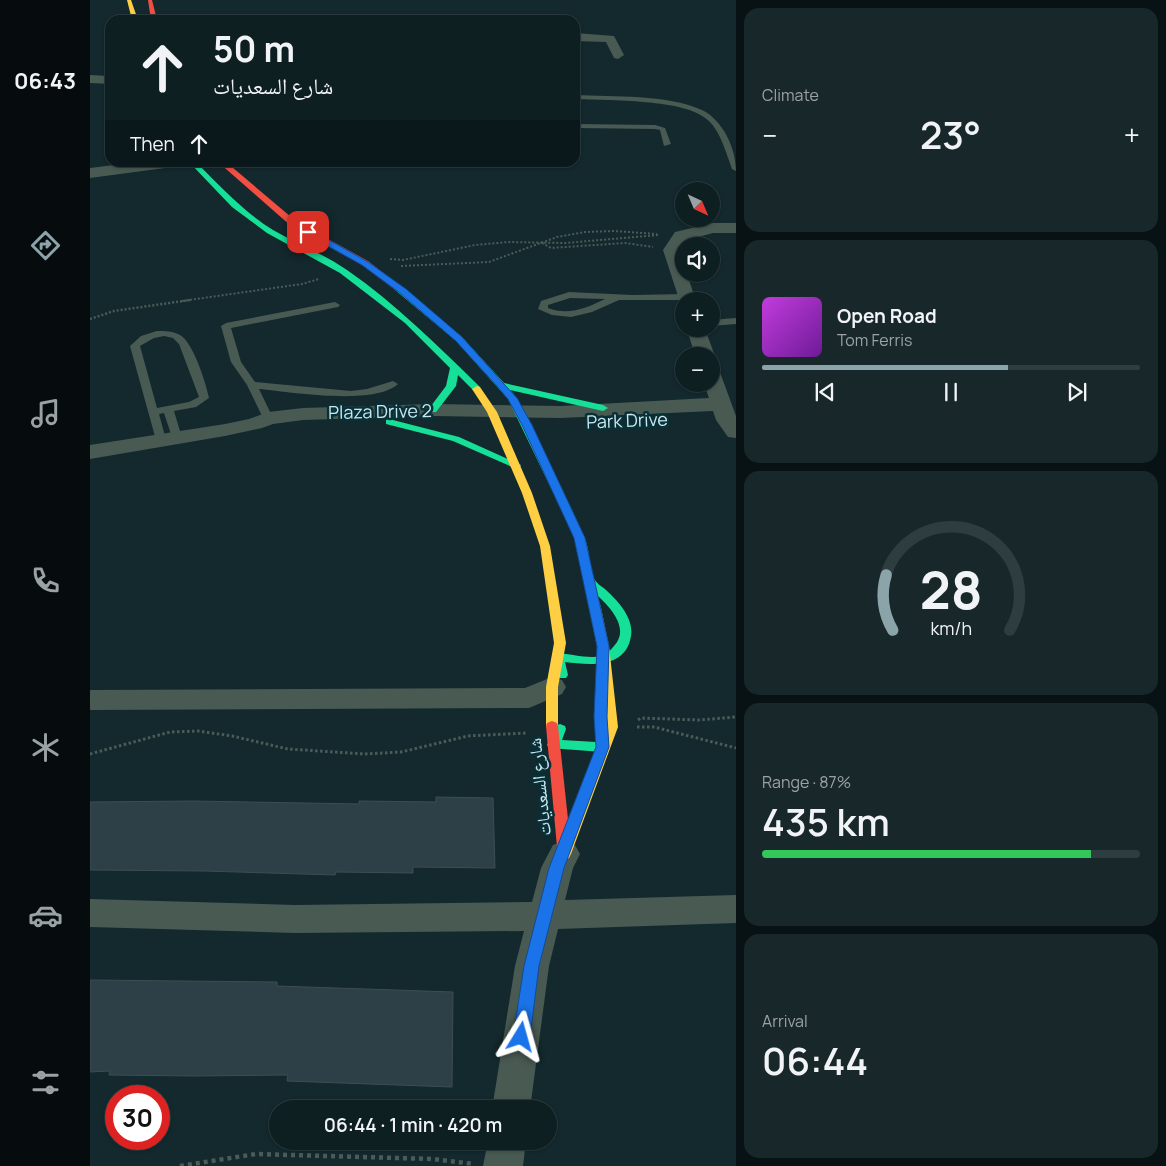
<!DOCTYPE html>
<html lang="en">
<head>
<meta charset="utf-8">
<style>
  :root { --surface:#0e1f22; --page:#17272a; --text:#f1f3f6; --muted:#9ba2a5; --line:#2e3d40; --accent:#8ba4a9 }
  body { margin:0; font-family:Manrope,"Noto Naskh Arabic",sans-serif; background:var(--page); color:var(--text); height:100vh; display:flex; flex-direction:column; font-size:19px; white-space:nowrap }
  * { box-sizing:border-box; margin:0 }
  p { font-size:16px; color:var(--muted) }
  .icon { flex:none; width:28px; height:28px; fill:none; stroke:currentColor; stroke-width:2; stroke-linecap:round; stroke-linejoin:round }
  .map { position:relative; flex:1; overflow:hidden }
  .side { display:flex; flex-direction:column; gap:8px; padding:8px; background:#081113; width:430px }
  .side>* { flex:none }
  .top-card { position:absolute; left:15px; top:15px; width:475px; height:152px; border-radius:15px; box-shadow:0 1px 4px #0004,0 0 0 1px var(--line); background:#0e1f22; color:var(--text); overflow:hidden }
  .needle { width:32px; rotate:136deg }
  .controls { position:absolute; left:585px; top:182px; display:grid; gap:10px }
  .controls a { display:grid; place-items:center; width:45px; height:45px; border-radius:50%; background:var(--surface); box-shadow:0 1px 4px #0004,0 0 0 1px var(--line); font-size:25px }
  .speed { position:absolute; left:15px; top:1085px; display:flex; gap:10px; font-size:25px; font-weight:700; text-align:center }
  .speed>* { display:grid; place-content:center; width:65px; height:65px; border-radius:50%; background:var(--surface); box-shadow:0 1px 4px #0004,0 0 0 1px var(--line); line-height:1 }
  .speed .limit { border:8px solid #d22; background:#fff; color:#111 }
  .pin { position:absolute; display:grid; place-items:center; width:42px; height:42px; color:#fff; margin:-21px; border-radius:10px; box-shadow:0 2px 8px #0006 }
  .me { position:absolute; width:55px; margin:-28px; rotate:8deg; stroke-linejoin:round; filter:drop-shadow(0 0 4px #0008) }
  .turn { display:flex; align-items:center; gap:18px; height:105px; padding:0 25px; font-size:22px }
  .turn .icon { width:65px; height:65px; stroke-width:2.5 }
  .turn b { display:block; font-size:35px; line-height:42px }
  .then { display:flex; align-items:center; height:48px; padding:0 25px; background:#0003; gap:10px; font-size:19px }
  .big { font-size:38px; font-weight:600; line-height:1.1 }
  .side .widget { flex:1; display:flex; flex-direction:column; justify-content:center; gap:8px; min-width:0; padding:0 18px; border-radius:15px; background:var(--page) }
  .side .dial { align-items:center; gap:0 }
  .dial svg { height:130px; overflow:visible; fill:none; stroke:var(--line); stroke-width:7; stroke-linecap:round; text-anchor:middle }
  .dial text { fill:var(--text); stroke:none }
  .song { display:flex; align-items:center; gap:15px }
  .cover { width:60px; height:60px; border-radius:8px; background:linear-gradient(135deg,hsl(290 70% 55%),hsl(280 70% 35%)) }
  .played { height:5px; border-radius:2px; background:linear-gradient(90deg,var(--accent) 65%,var(--line) 65%) }
  .keys { display:flex; justify-content:space-around; direction:ltr }
  .heat { display:flex; justify-content:space-between; align-items:center; font-size:28px; direction:ltr }
  .charge { height:8px; border-radius:4px; background:linear-gradient(90deg,#34c759 87%,var(--line) 0) }
  .trip { position:absolute; left:179px; top:1100px; width:288px; height:50px; border-radius:25px; background:var(--surface); box-shadow:0 1px 4px #0004,0 0 0 1px var(--line); font-weight:600; line-height:50px; text-align:center }
  main { display:flex; flex:1; min-height:0 }
  .tabs { display:flex; flex-direction:column; width:90px; justify-content:space-around; align-items:center; background:#060c0e; color:var(--muted) }
  .tabs .icon { width:35px; height:35px }
  .tabs .active { color:var(--accent) }
  .tabs b { font-size:22px; color:var(--text) }
  .map>svg:first-child { display:block }
  .building { fill:#2e4047; stroke:#3c4e53 }
  .lines { fill:none; stroke-linecap:round; stroke-linejoin:round }
  .path-far3 { stroke:#4b5b58; stroke-width:2; stroke-dasharray:2 2; stroke-linecap:butt }
  .path-far2 { stroke:#4b5b58; stroke-width:2.5; stroke-dasharray:2 2; stroke-linecap:butt }
  .path-far1 { stroke:#4b5b58; stroke-width:3; stroke-dasharray:2.5 2.5; stroke-linecap:butt }
  .path { stroke:#4b5b58; stroke-width:4.5; stroke-dasharray:4 4; stroke-linecap:butt }
  .lane { fill:#495a53; fill-rule:evenodd }
  .street { fill:#495a53; fill-rule:evenodd }
  .fast { fill:#16e098; fill-rule:evenodd }
  .slow { fill:#ffcf43; fill-rule:evenodd }
  .jam { fill:#f24e42; fill-rule:evenodd }
  .route { fill:#1a73e8; stroke:#114b97 }
  .labels { text-anchor:middle; stroke-width:5; stroke-linejoin:round; paint-order:stroke }
  .street-label { font-size:18px; fill:#cce6ec; stroke:#083038 }
</style>
</head>
<body>
<main>
<nav class="tabs">
<b>06:43</b>
<svg class="icon active" aria-label="directions" viewBox="0 0 24 24"><path d="M12 3l9 9-9 9-9-9zM9 14v-3h6M13 9l2 2-2 2"/></svg>
<svg class="icon" aria-label="music" viewBox="0 0 24 24"><path d="M9 18V5l10-2v13"/><circle cx="6" cy="18" r="3"/><circle cx="16" cy="16" r="3"/></svg>
<svg class="icon" aria-label="phone" viewBox="0 0 24 24"><path d="M5 4h4l2 5-3 2q2 4 5 5l2-3 5 2v4C11 20 4 13 5 4z"/></svg>
<svg class="icon" aria-label="climate" viewBox="0 0 24 24"><path d="M12 3v18M4 7l16 10M4 17L20 7"/></svg>
<svg class="icon" aria-label="car" viewBox="0 0 24 24"><path d="M5 17H2v-5l4-1 3-4h7l3 4 3 1v5h-3M9 17h6M6 11h13"/><circle cx="7" cy="17" r="2"/><circle cx="17" cy="17" r="2"/></svg>
<svg class="icon" aria-label="filters" viewBox="0 0 24 24"><path d="M4 7h16M4 17h16"/><circle cx="9" cy="7" r="2"/><circle cx="15" cy="17" r="2"/></svg>
</nav>
<div class="map">
<svg width="646" height="1166" viewBox="0 0 646 1166">
  <rect width="100%" height="100%" fill="#13292d"/>
  <!-- building -->
  <path class="building" d="M346,797L403,798L405,868L323,867V873L246,872L245,875L114,871L0,870V802L103,801L269,804V801L346,802Z
    M0,980L187,982V986L363,992L362,1087L197,1081L198,1075L103,1076L19,1075L20,1071L0,1072Z"/>
  <g class="lines">
    <!-- path-far3 -->
    <path class="path-far3" d="M452,243L461,248L535,243L563,247
      M300,259L313,260L385,245L418,242L475,243L569,235
      M311,266L399,262L467,237L495,232L524,231L567,234
      M92,301L212,284L229,279"/>
    <!-- path-far2 -->
    <path class="path-far2" d="M0,319L24,311L100,300"/>
    <!-- path-far1 -->
    <path class="path-far1" d="M548,720L551,718L609,720L646,717
      M547,727H564L646,748
      M0,754L80,732L108,731L142,736L198,749L275,754L311,752L378,736L436,733"/>
    <!-- path -->
    <path class="path" d="M90,1166L166,1154L343,1159L384,1164"/>
    <!-- lane -->
    <path class="lane" d="M485,95C524,97 576,94 612,110C633,120 646,149 646,171L642,169C636,153 631,133 619,121C596,98 518,101 485,99Z
      M485,124L565,125L575,128L581,144L574,146L570,130L565,129L485,128Z
      M479,292L542,295L596,294L601,297L596,300H529L502,312L481,317L462,315L448,309L451,301ZM480,298L515,299C497,308 478,316 458,308V305Z
      M245,302L250,305L248,307L141,328L151,362L165,382L261,391L277,389L303,381L308,384C284,406 201,392 169,389L183,418L182,420H174L157,385L141,362L131,326L136,323Z
      M646,318V324L621,326V320Z
      M67,331C75,331 83,331 90,335C103,342 116,383 119,398L106,407L84,411L92,438L91,440H83L74,413L69,414L76,440L71,443L66,440L40,346L51,336ZM74,336L83,338L89,344L109,397L99,402L67,408L50,346L64,338Z"/>
    <!-- street -->
    <path class="street" d="M485,33L524,36L534,55L528,59L524,58L516,42L485,41Z
      M0,75L20,76V84L0,83Z
      M49,162H97L90,166L0,178V168Z
      M623,223H646V233H623L597,240L589,250L594,263V274H597L606,301H594V306L591,305L573,250L585,232Z
      M597,329H615L625,356L622,360L621,356H605Z
      M621,369L628,371L631,375L646,416V438L638,437L626,420L623,411L471,418L343,416L213,420L183,424L172,428L135,436L0,459V445L135,424L159,419L178,412L213,408L343,404L471,406L619,398L614,384H621Z
      M462,677L472,680L476,687L472,694L439,708L0,710V690L435,688Z
      M474,841L485,845L490,854L483,868L475,900L646,895V923L468,929L459,966L440,1109H402L425,966L434,931L205,933L0,927V899L205,905L442,902L451,868L463,845Z
      M398,1141H436L433,1166H393Z"/>
    <!-- fast -->
    <path class="fast" d="M99,162H106C131,187 154,212 183,230C207,244 234,254 257,270C306,304 348,346 390,387V391H384L368,375L366,386L346,412H340L338,410L356,386L360,368L315,323L250,273L177,233L142,207Z
      M304,285H310L372,337L414,383L513,405L518,408L513,411L420,390L427,398C449,444 473,489 494,536C500,548 499,570 505,580C507,584 513,587 516,590C528,601 544,618 541,636C536,669 500,665 475,662L478,675L476,678H468L462,657L464,654L468,653C481,654 498,659 512,656C516,654 521,650 524,646C540,629 521,608 508,596L511,608L509,611L505,612L499,608L485,538L418,399L366,341L304,289Z
      M299,419L369,437L431,465L430,467H422L363,441L296,424V420Z
      M470,724L475,726L476,729L472,740L506,742L505,731L506,728H516L520,747L518,750L513,752L459,748L457,745L465,726Z"/>
    <!-- slow -->
    <path class="slow" d="M37,0H41L48,20H42Z
      M387,386L390,387L407,412L442,493L460,546L476,643L468,687V726L467,729H457L456,726V687L464,643L450,546L432,493L397,412L382,389Z
      M505,604L511,608L519,646L528,727L481,854L479,858L474,860L469,858L467,854L516,727L507,646L499,608Z"/>
    <!-- jam -->
    <path class="jam" d="M58,0H62L67,20H61Z
      M48,162H57L50,166L47,164Z
      M128,162H136L207,222L278,261L311,287L304,289L272,265L201,226Z
      M462,721L467,723L468,726L481,847L479,851L474,853L469,851L467,847L456,726L457,723Z"/>
  </g>
  <!-- route -->
  <path class="route" d="M215,230H221L278,262L316,289L372,337L413,383L427,398L442,425L495,538L519,646L517,717L519,747L474,868L449,966L440,1037L437,1043L431,1045L426,1043L423,1037L434,966L459,868L506,747L504,717L507,646L484,538L432,425L418,399L407,386L366,341L310,293L272,265L215,233Z"/>
  <g class="labels">
    <!-- street labels -->
    <g class="street-label">
      <text transform="translate(290 412) rotate(-1)" y="6">Plaza Drive 2</text>
      <text transform="translate(537 421) rotate(-2)" y="6">Park Drive</text>
      <text transform="translate(450 787) rotate(-96)" y="6">شارع السعديات</text>
    </g>
  </g>
</svg>
<div class="controls">
<a><svg class="needle" viewBox="-14 -14 28 28"><path d="M0-13l5 13h-10z" fill="#e53935"/><path d="M0 13l5-13h-10z" fill="#9ba2a5"/></svg></a>
<a><svg class="icon" aria-label="sound" viewBox="0 0 24 24"><path d="M4 9h4l5-4v14l-5-4H4zM17 9q2 3 0 6"/></svg></a>
<a>+</a>
<a>−</a>
</div>
<div class="speed"><div class="limit">30</div></div>
<div class="pin" style="left:218px;top:232px;background:#d93025"><svg class="icon" aria-label="arrive" viewBox="0 0 24 24"><path d="M6 21V4h12l-3 4 3 4H6"/></svg></div>
<svg class="me" style="left:431px;top:1037px" viewBox="-20 -20 40 40"><path d="M0-17L14 15 0 8-14 15z" fill="#1a73e8" stroke="#fff" stroke-width="4"/></svg>
<div class="trip">06:44 · 1 min · 420 m</div>
<div class="top-card">
<div class="turn"><svg class="icon" aria-label="ahead" viewBox="0 0 24 24"><path d="M12 20V5M6 11l6-6 6 6"/></svg><div><b>50 m</b>شارع السعديات</div></div>
<div class="then">Then<svg class="icon" aria-label="ahead" viewBox="0 0 24 24"><path d="M12 20V5M6 11l6-6 6 6"/></svg></div>
</div>
</div>
<section class="side">
<div class="widget"><p>Climate</p>
<div class="heat"><a>−</a><b class="big">23°</b><a>+</a></div>
</div>
<div class="widget">
<div class="song"><i class="cover"></i><div><b>Open Road</b><p>Tom Ferris</p></div></div>
<div class="played"></div>
<div class="keys"><svg class="icon" aria-label="previous" viewBox="0 0 24 24"><path d="M18 5L8 12l10 7zM5 5v14"/></svg><svg class="icon" aria-label="pause" viewBox="0 0 24 24"><path d="M8 5v14M16 5v14"/></svg><svg class="icon" aria-label="next" viewBox="0 0 24 24"><path d="M6 5l10 7-10 7zM19 5v14"/></svg></div>
</div>
<div class="widget dial"><svg viewBox="0 0 100 80">
<path d="M14 69A42 42 0 1 1 86 69"/>
<path d="M14 69A42 42 0 0 1 10 35" stroke="#8ba4a9"/>
<text x="50" y="56" font-size="32" font-weight="700">28</text>
<text x="50" y="72" font-size="11">km/h</text>
</svg></div>
<div class="widget"><p>Range · 87%</p><b class="big">435 km</b><div class="charge"></div></div>
<div class="widget"><p>Arrival</p><b class="big">06:44</b></div>
</section>
</main>
</body>
</html>
